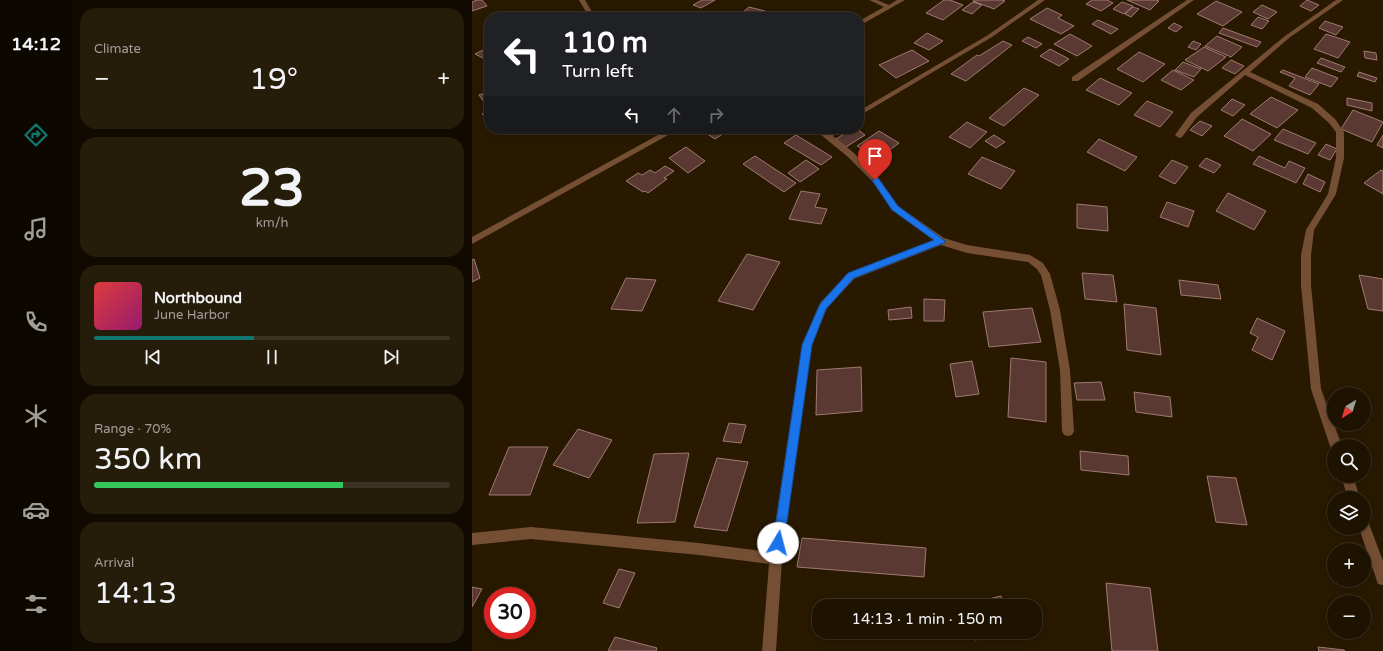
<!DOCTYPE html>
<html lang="en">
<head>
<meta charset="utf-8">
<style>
  :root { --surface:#1e1300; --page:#261c0a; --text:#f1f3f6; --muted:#a19e99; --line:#3c3222; --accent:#0f766e }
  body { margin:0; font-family:"Varela Round",sans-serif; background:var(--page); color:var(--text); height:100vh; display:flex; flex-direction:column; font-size:15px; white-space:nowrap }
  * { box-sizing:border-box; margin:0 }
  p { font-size:13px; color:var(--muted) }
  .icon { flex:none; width:22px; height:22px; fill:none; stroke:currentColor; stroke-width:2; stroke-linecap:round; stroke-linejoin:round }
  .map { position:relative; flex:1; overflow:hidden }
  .side { display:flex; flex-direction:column; gap:8px; padding:8px; background:#100a00; width:400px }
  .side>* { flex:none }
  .top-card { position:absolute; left:12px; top:12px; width:380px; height:122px; border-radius:16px; box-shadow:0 2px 10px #0003,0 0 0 1px var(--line); background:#202124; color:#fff; overflow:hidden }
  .needle { width:26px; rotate:218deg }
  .buttons { position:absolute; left:855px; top:387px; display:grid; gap:8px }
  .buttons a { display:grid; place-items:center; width:44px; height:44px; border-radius:50%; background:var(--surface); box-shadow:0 2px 10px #0003,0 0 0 1px var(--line); font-size:20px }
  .speed { position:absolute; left:12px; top:587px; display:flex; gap:8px; font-size:20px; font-weight:700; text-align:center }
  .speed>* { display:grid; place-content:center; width:52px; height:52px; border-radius:50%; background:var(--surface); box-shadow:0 2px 10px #0003,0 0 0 1px var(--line); line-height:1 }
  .speed .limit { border:6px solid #d22; background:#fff; color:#111 }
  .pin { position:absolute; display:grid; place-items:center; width:34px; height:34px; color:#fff; margin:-41px -17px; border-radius:50% 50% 50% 0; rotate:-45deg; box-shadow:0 0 4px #0007 }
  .pin .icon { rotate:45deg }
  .me { position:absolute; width:44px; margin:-22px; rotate:8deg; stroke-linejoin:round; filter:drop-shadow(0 0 3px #0008) }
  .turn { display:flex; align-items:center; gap:14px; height:84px; padding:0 12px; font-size:18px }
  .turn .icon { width:52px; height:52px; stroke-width:2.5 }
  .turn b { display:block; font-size:28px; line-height:34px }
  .lanes { display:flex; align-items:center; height:38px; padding:0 12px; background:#0003; justify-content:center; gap:20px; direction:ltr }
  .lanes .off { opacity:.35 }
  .big { font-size:30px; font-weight:600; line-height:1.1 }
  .side .widget { flex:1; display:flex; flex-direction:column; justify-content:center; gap:6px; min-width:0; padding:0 14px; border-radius:16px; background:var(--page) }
  .side .dial { align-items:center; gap:0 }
  .dial b { font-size:52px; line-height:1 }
  .song { display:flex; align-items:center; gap:12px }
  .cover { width:48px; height:48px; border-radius:6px; background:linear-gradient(135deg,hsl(0 70% 55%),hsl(320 70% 35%)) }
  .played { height:4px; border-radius:2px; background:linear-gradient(90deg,var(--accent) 45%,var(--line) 45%) }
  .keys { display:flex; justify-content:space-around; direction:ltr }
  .heat { display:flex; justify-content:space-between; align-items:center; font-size:22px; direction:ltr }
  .charge { height:6px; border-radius:3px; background:linear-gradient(90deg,#34c759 70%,var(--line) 0) }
  .trip { position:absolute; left:340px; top:599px; width:230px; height:40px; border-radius:16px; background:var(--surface); box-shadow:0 2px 10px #0003,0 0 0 1px var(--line); font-weight:600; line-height:40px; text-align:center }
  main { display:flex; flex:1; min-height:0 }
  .tab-bar { display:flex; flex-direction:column; width:72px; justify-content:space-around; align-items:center; background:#0c0800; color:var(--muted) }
  .tab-bar .icon { width:28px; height:28px }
  .tab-bar .active { color:var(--accent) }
  .tab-bar b { font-size:18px; color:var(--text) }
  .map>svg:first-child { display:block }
  .building { fill:#5a3933; stroke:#9f7973 }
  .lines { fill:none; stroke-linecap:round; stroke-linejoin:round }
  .street { fill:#754f34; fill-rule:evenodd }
  .route { fill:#1a73e8; stroke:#114b97 }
</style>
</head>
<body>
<main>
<nav class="tab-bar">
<b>14:12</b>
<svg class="icon active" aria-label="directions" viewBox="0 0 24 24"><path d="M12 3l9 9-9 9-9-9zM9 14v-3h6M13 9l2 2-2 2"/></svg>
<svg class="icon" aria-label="music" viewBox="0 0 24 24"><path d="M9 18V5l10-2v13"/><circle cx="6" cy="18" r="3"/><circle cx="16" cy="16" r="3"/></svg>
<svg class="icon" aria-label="phone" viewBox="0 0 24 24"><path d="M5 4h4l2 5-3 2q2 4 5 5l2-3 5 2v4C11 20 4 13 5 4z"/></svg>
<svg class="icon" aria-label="climate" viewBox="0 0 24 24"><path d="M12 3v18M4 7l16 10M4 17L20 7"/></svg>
<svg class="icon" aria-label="car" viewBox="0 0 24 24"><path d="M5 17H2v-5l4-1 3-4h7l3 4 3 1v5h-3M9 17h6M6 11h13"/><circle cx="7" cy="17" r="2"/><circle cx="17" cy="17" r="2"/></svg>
<svg class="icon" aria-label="filters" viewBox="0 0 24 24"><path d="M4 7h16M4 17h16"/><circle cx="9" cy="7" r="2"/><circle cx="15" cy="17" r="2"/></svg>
</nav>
<section class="side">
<div class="widget"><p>Climate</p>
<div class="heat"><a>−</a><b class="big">19°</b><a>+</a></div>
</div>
<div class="widget dial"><b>23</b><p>km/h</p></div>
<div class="widget">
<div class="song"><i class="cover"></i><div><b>Northbound</b><p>June Harbor</p></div></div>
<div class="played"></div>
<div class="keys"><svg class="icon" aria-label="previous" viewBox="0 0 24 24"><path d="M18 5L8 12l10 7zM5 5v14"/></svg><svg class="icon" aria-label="pause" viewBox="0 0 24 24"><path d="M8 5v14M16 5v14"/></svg><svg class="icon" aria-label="next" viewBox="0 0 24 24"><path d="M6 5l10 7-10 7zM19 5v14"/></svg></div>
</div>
<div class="widget"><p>Range · 70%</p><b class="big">350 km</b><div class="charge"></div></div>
<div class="widget"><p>Arrival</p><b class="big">14:13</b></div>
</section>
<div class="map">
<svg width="911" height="651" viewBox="0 0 911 651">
  <rect width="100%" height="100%" fill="#281900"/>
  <!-- building -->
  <path class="building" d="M5,0H10L15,6L0,11V2Z
    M230,0H243L229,8L221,5Z
    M472,0H478L491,5L471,20L454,13Z
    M502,0H530L533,1L522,9L501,1Z
    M620,0H635L641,3L629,11L614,4Z
    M655,0H684L687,1L678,10Z
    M835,0L847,5L839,11L828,6Z
    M744,1L770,12L751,26L725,14Z
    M501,2L510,5L500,14L490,10Z
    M650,2L661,6L652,14L641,9Z
    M790,5L805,12L796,19L781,12Z
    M277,7L293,11L286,17H265Z
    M661,7L667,9L659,17L653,14Z
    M575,8L590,15L586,18L602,26L589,34L558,19Z
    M786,17L797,21L790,29L779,25Z
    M626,20L646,29L639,34L620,24Z
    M853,21L871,27L864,35L847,28Z
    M702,23L710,27L704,32L696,28Z
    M751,28L789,42L785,47L747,33Z
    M455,33L471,41L457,50L442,43Z
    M598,34L620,46L605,56L582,44Z
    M854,34L878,42L866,58L842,49Z
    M745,36L770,47L759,57L733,46Z
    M556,37L570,44L564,48L550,41Z
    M531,41L540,45L494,81L479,74L505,55L507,56Z
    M721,41L729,44L724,50L716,47Z
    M17,47V61L3,54Z
    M732,47L754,57L736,71L713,60Z
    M578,49L597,59L587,66L568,56Z
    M440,50L457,61L424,78L407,65Z
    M892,51L904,53L905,60L893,58Z
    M667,52L693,64L671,82L645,69Z
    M849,58L873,67L869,72L845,63Z
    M759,60L772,66L763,74L750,68Z
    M711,62L729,69L722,77L703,70Z
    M840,68L866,78L859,87L833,77Z
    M701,70L722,80L709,90L689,80Z
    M811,70L847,84L838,95L817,86L823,78L808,72Z
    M887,72L905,78L903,82L885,76Z
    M628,78L660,93L647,105L614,90Z
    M552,88L567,95L532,126L517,118Z
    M17,92V100L12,102L7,95Z
    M799,97L826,110L805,128L778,114Z
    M875,98L900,103V111L875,105Z
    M760,99L773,105L761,116L749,110Z
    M675,101L701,112L688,127L662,115Z
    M881,110L911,122L900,142L869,129Z
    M17,111V121L10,114Z
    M770,119L799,134L781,151L752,136Z
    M728,121L740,126L730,136L718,130Z
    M495,122L515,132L498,148L477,137Z
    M228,129H258L243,139Z
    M380,129H385L393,135L374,147L364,139Z
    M811,129L844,143L836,154L802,140Z
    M407,131L427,143L406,159L385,146Z
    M324,135L360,157L349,165L312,143Z
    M522,135L533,142L524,148L513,141Z
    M911,135V148L905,145Z
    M627,139L665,157L653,171L615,152Z
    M854,144L865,149L858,160L846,155Z
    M214,147L233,161L216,173L197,158Z
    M283,156L324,183L312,192L271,164Z
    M787,156L813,168L817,161L833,168L824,183L781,164Z
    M510,157L543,171L529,189L496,174Z
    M734,158L749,165L742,173L727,166Z
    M334,160L347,169L328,182L316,173Z
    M700,160L716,167L703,184L687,176Z
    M193,166L202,171L192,178L195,179L176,193L173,191L171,192L154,181L166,173L170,175L178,170L183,173Z
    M909,170L911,171V194L892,183Z
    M836,174L853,182L848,192L831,184Z
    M329,191L348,194L343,207L355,209L349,224L317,219Z
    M756,193L794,211L782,230L744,211Z
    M695,202L722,211L716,227L688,217Z
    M605,204L635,207L636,231L605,228Z
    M275,254L308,262L281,310L246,301Z
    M2,259L8,278L0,282V260Z
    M610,273L641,275L645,302L613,299Z
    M887,275L911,279V311L896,309Z
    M154,278L184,280L170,311L139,309Z
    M707,280L746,285L749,299L709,295Z
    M452,299L473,300L472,321H452Z
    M652,304L684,308L689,355L655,350Z
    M439,307L440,318L417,320L416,310Z
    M560,308L569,342L517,347L511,312Z
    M785,318L813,331L800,360L780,350L786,337L778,333Z
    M539,358L574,362V422L536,417Z
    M500,361L507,394L484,397L478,364Z
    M389,367L390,411L344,415L345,370Z
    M629,382L633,400H605L602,383Z
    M662,392L698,397L700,417L664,412Z
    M257,423L274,425L269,443L251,441Z
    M106,429L140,440L117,478L81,465Z
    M37,447H76L58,495H17Z
    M608,451L656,456L657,475L609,470Z
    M217,453L203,522L165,523L182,454Z
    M245,458L276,462L255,531L222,527Z
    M735,476L764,478L775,525L744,522Z
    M330,538L454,548L452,577L325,567Z
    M147,569L163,573L147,608L131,603Z
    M634,583L678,588L686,651H640Z
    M0,587L10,589L0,607Z
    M529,596L531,606H495V604Z
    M501,632H536L503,640Z
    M143,637L185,648L184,651H136Z
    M846,647L872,650L873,651H847Z"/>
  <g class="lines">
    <!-- street -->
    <path class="street" d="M107,0H113L123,17H117Z
      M397,0H405L417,5L425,0H433L387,26V21L412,7Z
      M566,0H573L520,37L387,116V111L516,35Z
      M715,0H722L606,81H600V77Z
      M864,0H871L817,38L778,72L846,104L863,119L872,132V158L864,194L842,230L839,255V285L849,389L870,446H862V451L858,446L839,389L829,285V255L834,230L856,194L864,158V132L857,123L840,108L773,75L725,117L710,137L707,138L703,135L719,113L813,36Z
      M197,129H207L0,244V237Z
      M342,129H351L355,132L360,129H369L361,136L382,153L406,177L426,206L472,238L495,245L558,255L571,263L578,274L588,310L598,370L602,431L600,435L596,436L592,435L590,431L588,370L578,310L569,275L565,269L556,262L495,253L469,245L382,279L355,308L340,345L310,559L304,651H290L297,564L227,555L59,539L0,545V533L59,527L227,543L299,552L330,345L348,303L376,273L461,240L420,210L400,181L376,157Z
      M869,476H881L888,498H876Z
      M892,519L896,521L911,561V585L906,584L887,528H892Z"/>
  </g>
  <!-- route -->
  <path class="route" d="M403,177L406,178L426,206L473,241L472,243L382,278L354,309L340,345L312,543L310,547L306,549L302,547L301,543L330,345L348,304L376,273L462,240L420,210L400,180Z"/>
</svg>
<div class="buttons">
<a><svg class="needle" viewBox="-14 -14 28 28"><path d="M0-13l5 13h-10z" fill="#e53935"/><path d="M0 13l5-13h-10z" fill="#a19e99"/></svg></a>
<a><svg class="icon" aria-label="search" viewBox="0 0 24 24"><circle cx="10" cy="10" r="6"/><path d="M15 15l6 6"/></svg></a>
<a><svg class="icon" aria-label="layers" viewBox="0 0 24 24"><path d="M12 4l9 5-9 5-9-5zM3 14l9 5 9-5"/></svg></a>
<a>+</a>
<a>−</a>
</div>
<div class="speed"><div class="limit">30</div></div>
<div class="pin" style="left:403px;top:180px;background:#d93025"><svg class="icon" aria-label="arrive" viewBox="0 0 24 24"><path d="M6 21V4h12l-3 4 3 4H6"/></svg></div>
<svg class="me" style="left:306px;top:543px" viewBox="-20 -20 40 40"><circle r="19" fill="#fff"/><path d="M0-13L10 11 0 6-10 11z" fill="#1a73e8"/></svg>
<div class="trip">14:13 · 1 min · 150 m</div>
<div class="top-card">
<div class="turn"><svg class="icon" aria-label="left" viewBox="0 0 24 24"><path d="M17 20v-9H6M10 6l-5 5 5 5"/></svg><div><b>110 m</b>Turn left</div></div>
<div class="lanes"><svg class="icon" aria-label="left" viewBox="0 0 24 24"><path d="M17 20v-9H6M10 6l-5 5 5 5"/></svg><svg class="icon off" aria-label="ahead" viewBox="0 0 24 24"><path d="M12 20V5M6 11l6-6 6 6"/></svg><svg class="icon off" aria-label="right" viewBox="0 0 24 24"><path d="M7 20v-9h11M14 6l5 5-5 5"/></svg></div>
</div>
</div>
</main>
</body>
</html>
